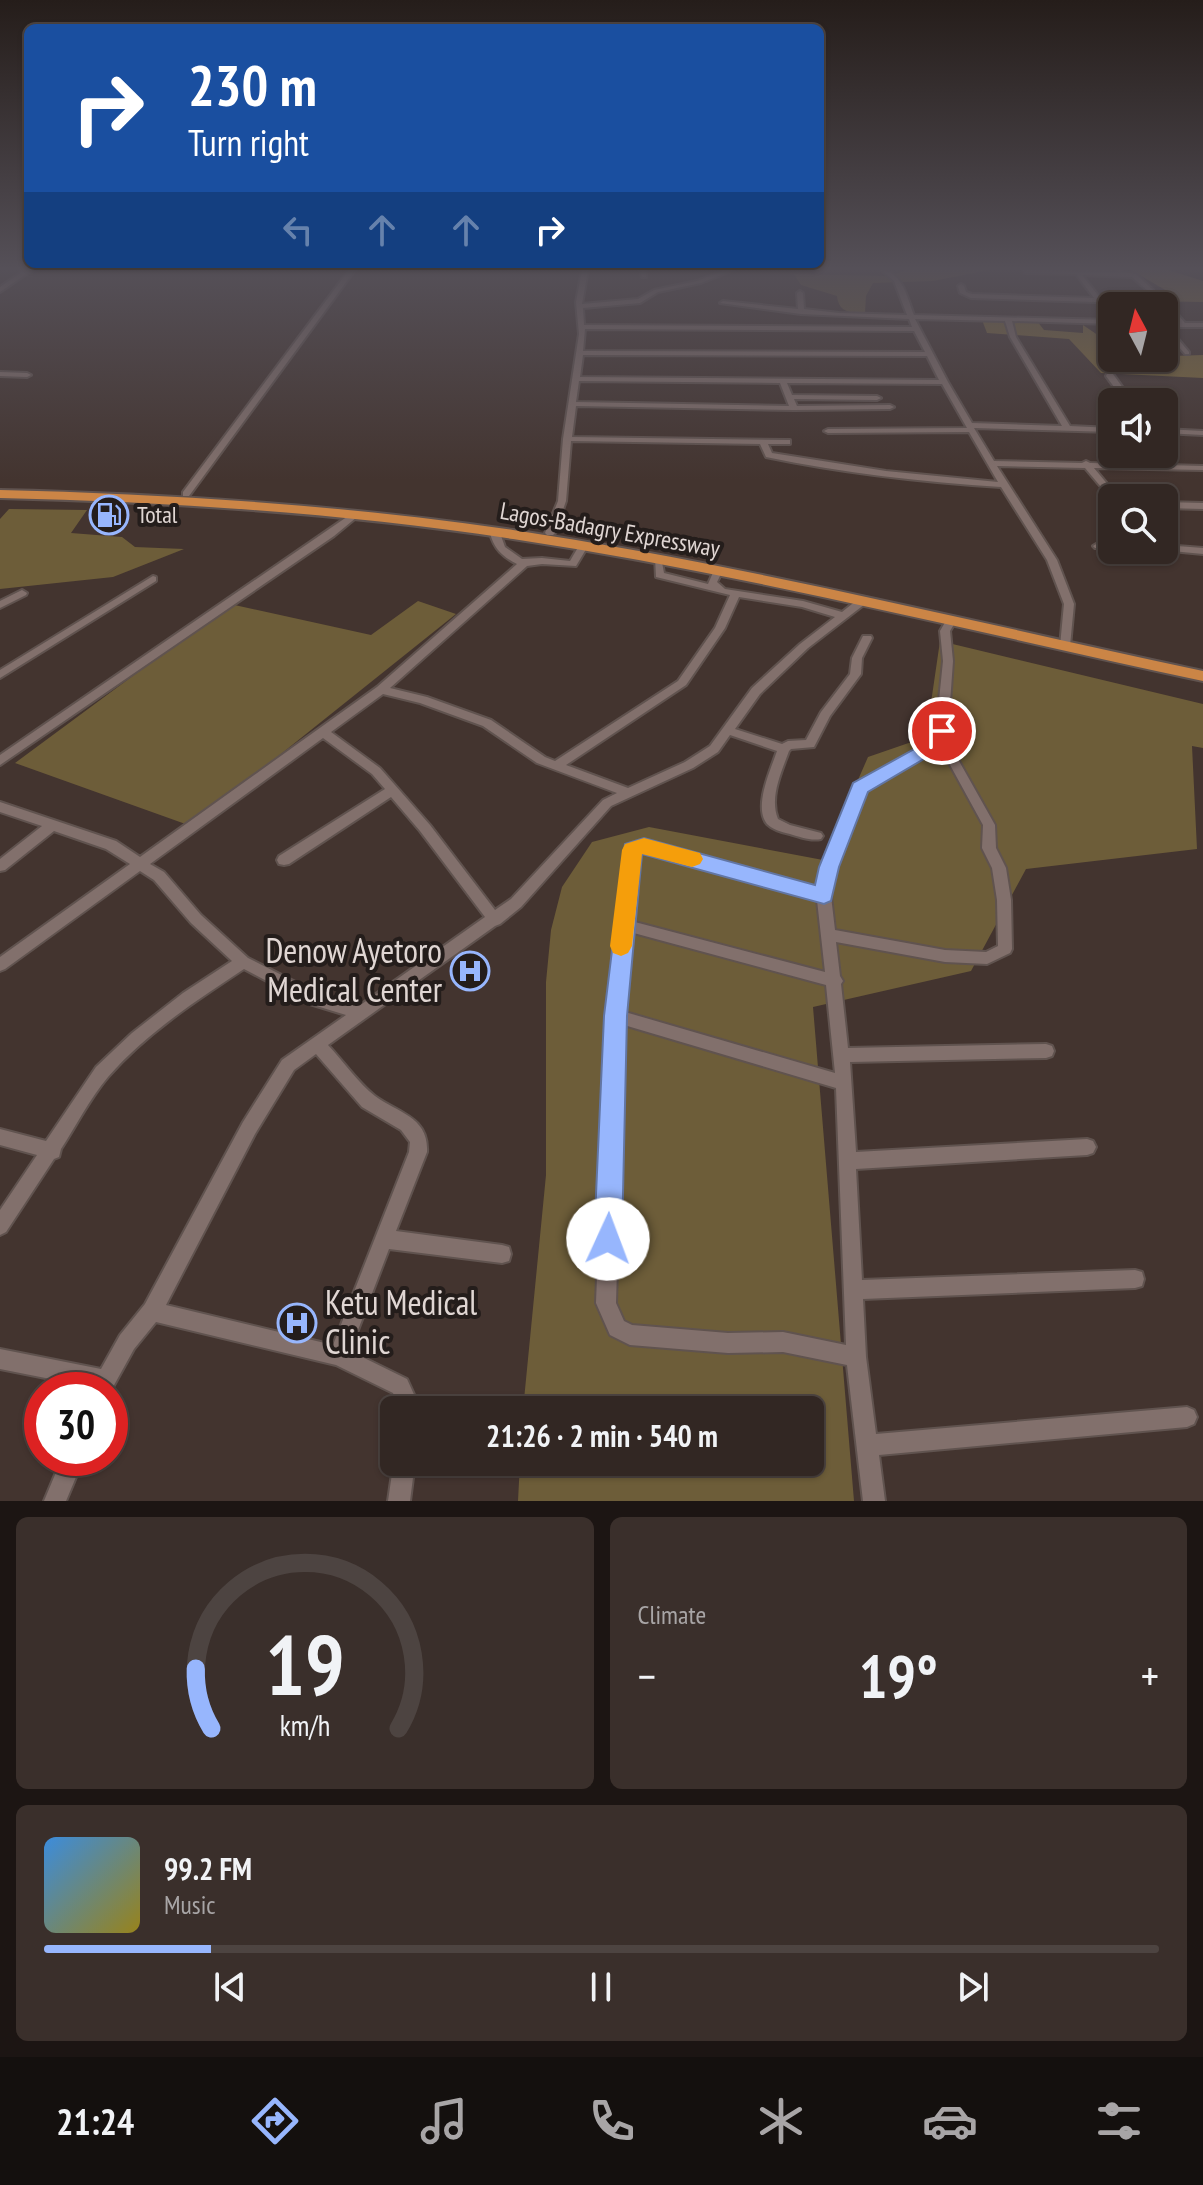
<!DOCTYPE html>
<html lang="en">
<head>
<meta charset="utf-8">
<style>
  :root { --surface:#322723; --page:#3a2f2b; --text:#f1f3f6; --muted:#a8a5a6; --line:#4d4441; --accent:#97b6fd }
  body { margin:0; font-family:"PT Sans Narrow",sans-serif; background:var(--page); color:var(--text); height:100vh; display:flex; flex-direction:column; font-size:30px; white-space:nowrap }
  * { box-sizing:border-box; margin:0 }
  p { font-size:26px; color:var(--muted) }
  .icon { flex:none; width:44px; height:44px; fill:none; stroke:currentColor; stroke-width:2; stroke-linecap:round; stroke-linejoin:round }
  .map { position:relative; height:1501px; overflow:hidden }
  .sheet { display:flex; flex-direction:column; gap:16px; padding:16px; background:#1c1513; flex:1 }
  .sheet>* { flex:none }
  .banner { position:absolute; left:24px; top:24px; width:800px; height:244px; border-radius:12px; box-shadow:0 2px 6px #0004,0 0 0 2px var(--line); background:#1a4fa0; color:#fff; overflow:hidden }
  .needle { width:52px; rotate:353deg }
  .tools { position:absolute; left:1098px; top:292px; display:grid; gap:16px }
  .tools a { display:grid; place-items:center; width:80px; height:80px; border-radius:12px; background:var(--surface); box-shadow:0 2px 6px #0004,0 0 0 2px var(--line); font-size:40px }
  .speed { position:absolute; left:24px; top:1372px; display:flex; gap:16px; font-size:40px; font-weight:700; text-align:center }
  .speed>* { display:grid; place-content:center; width:104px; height:104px; border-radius:50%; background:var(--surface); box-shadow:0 2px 6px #0004,0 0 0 2px var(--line); line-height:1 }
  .speed .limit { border:12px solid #d22; background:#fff; color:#111 }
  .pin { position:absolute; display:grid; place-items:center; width:68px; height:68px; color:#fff; margin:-34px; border:4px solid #fff; border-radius:50%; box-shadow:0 2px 8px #0007 }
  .me { position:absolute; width:88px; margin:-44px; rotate:2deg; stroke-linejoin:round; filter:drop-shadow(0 0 6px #0008) }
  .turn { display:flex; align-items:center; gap:28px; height:168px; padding:0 32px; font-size:36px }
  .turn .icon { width:104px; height:104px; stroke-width:2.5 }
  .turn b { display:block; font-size:56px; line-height:68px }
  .lanes { display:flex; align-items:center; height:76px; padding:0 32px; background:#0003; justify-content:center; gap:40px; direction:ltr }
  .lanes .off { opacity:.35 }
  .big { font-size:60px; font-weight:800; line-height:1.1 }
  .sheet .widget { flex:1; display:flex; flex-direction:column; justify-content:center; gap:12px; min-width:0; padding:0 28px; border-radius:12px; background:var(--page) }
  .sheet .dial { align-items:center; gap:0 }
  .dial svg { height:208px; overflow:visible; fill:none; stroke:var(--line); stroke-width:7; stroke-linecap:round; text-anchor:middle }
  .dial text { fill:var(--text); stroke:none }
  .song { display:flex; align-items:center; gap:24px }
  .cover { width:96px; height:96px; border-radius:12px; background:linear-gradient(135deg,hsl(210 70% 55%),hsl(50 70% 35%)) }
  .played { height:8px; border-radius:4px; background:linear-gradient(90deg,var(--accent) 15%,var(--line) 15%) }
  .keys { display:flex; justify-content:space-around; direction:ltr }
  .heat { display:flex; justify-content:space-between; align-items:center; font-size:44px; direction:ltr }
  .sheet .tiles { flex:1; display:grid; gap:16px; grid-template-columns:1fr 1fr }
  .widget:last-child { grid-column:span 2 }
  .trip { position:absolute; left:380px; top:1396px; width:444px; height:80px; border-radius:12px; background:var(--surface); box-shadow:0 2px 6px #0004,0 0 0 2px var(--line); font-weight:800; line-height:80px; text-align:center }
  .dock { display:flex; height:128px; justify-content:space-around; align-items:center; background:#14100e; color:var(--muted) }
  .dock .icon { width:56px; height:56px }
  .dock .current { color:var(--accent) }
  .dock b { font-size:36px; color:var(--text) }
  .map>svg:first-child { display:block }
  .green { fill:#6d5d39 }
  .forest { fill:#7e6939 }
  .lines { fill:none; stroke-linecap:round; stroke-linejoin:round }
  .minor-casing { stroke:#60534f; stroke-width:4 }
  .highway-casing { stroke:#60534f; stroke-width:4 }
  .minor { fill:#82706c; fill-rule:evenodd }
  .highway { fill:#cb8546; fill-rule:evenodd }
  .route { fill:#97b6fd; stroke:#6276a4; stroke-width:2 }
  .slow { fill:#f59e0b }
  .labels { text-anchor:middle; stroke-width:8; stroke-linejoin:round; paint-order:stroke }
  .far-poi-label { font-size:24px; fill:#e0d6d3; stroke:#241d1b; text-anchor:start }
  .far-street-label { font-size:24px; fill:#e0d6d3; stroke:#241d1b }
  .near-poi-label { font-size:34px; fill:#e0d6d3; stroke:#241d1b; text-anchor:end }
</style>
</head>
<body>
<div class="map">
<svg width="1203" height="1501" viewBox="0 0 1203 1501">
  <rect width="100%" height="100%" fill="#43342f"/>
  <!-- green -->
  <path class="green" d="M907,270H989L933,281L873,283L866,296L865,312C850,313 839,313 837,296L801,285L794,274L889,276Z
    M9,509L87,510L71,533L122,537L135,547L184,549L113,577L0,589V519Z
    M418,601L456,614L191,826L15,763L230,604L371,635Z
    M940,641L1203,704V748L1192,746L1197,849L1026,869L971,971L813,1007L854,1501H518L520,1462H810V1410H523L546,1175V982L551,930L562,887L592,842L649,827L823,860L868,757L926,737Z"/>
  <!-- forest -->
  <path class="forest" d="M1131,270H1168L1203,281V302L1147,301L1144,292L1167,291Z
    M982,320L1037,321L1044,330L1083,333V325L1108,342L1112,358L1203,355V378L1101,373L1069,339L987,333Z"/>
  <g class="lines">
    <!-- minor casing -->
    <g class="minor-casing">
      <path id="minor" d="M25,270H32L0,292V287Z
        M349,270H355L189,496H183V492Z
        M582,270H588L582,304L638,299L654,290L697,281L725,270H734L701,283L658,292L640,303L583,308L584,325L912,327L909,319L801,314L720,303L723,301L798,309L797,293L800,291L803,293L804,309L839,313L907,315L894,281L881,270C903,272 907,298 914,315L1112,320V324L1012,321L1016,337L1070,426L1112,428V432L974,428L994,461L1082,463L1086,461L1090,463L1203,466V470L1094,468L1119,498H1112V500L1085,468L997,466L1057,560L1074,604L1070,646L1065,649L1060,646L1064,604L1047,560L1001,487C923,482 843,473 766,457L760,444L571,441L566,501L555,533L553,535H547L545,533L558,501L563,439L579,334L576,302ZM915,319L1005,321L1010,337L1062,426L972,423L948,382ZM585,329L914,331L925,352L583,351ZM583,355L927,356L939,380L580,377ZM579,381L780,383L789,406L576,402ZM787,383L942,384L967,428L828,429L824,431L828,433L969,432L998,482L886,471L772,453L768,444H790V440H787L572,437L576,406L794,410L890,409L894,407L890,405L797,406L794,399L877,400L881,398L877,396L792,395Z
        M640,270H646V277H642Z
        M1023,270L1116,272V270H1122L1121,272L1136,274L1153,290L1148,291L1132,277L1082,275L1112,313V319L1097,302L971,298L960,293L958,286L961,284L964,286L966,292L972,294L1094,298L1076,274L1025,273Z
        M1164,303H1168L1185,323H1203V327H1168L1189,352V354H1185L1164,330V323H1178L1164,305Z
        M0,372L27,373L31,375L27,377L0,376Z
        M1107,374H1113L1133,402H1125L1106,376Z
        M1164,429L1203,431V435L1164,433Z
        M1164,502L1203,503V509L1164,508Z
        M354,512L357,513V517L334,536L0,765V755Z
        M495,530L500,533L505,547L522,559L542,558L570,561L580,544L583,543L588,546L576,566L542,564L527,566L390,688L427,697L491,720L545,757L555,761L678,681L715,628L730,595L656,577L655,557H661L664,573L708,584L715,568H721L723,570L717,582L725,589L803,601L842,612L857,600H865V604L808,648L760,694L735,729L782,744L788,741L806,740L821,712L850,674L852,658L863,636H871L872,638L862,658L861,674L830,716L814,747L791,749L789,751C782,771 769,797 778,819L790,825L821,833L823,836L821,839C811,841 800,837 790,834C782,832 773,830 767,824C753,807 771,769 777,751L730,735L718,752L693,768L611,806L521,907L500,924L495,926L328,1045C343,1061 359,1084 375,1096C398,1113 429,1117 427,1152L396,1231L502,1245L509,1247L511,1254L509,1261L502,1263L389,1249L350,1351L407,1379L421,1410H400L393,1393L336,1365L156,1322L134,1349L113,1387L106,1390L0,1369V1349L101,1369L120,1335L145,1304L243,1122L282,1060L346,1015L310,1004L244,969C197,1000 145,1034 108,1077C90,1098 76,1126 61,1149L59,1157L54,1159L6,1232L0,1235V1210L37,1155L0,1145V1129L46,1141L96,1067L132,1033L183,993L232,961L191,923L154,880L140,871L5,969L0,971V957L130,864L106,849L54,831L5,870L0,871V859L42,826L0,812V802L116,841L140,857L377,687L517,564C503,557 494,549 490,533ZM739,597L802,607L835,617L800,644L752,688L710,746L685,762L628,788L566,765L686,685L725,628ZM383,694L420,703L483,726L537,763L617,793L603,800L511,899L495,910L430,825L380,768L331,732ZM323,738L372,774L385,789L279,856L277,860L279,864L284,865L289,864L391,797L420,831L485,917L359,1006L319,994L248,958L201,915L164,872L150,864ZM316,1054L362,1107L401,1130L410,1142L409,1152L333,1345L166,1305L255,1134L294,1070Z
        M1098,543H1112V549L1095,548L1093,546Z
        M1164,545L1203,548V554L1161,550H1164Z
        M153,576L156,577V581L0,678V670Z
        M22,590L27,593L26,595L0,608V601Z
        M951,618L956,621L950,631L953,661L948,731L950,745L995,825L996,848L1006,868L1011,900L1012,949L1010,953L987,964L945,962L836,942L840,976L843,981L841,984L848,1048L1046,1044L1052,1046L1054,1051L1052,1056L1046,1058L850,1062L856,1152L1087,1139L1093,1141L1096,1147L1093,1153L1087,1155L856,1169L862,1280L1135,1270L1142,1272L1144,1279L1142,1286L1135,1288L863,1299L866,1357L876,1434L1187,1407L1194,1410L1197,1417L1194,1424L1187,1427L879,1455L885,1501H863L847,1365L783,1352L728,1353L630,1345L610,1335L596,1303C601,1177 604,1052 616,927L615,924L617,920L625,850L627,846L644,840L818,889L822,867L856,785L919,749L936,730L943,661L940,631L947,619ZM938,743L983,825L982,848L992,868L997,900L998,946L986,952L945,950L835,930L831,896L836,867L865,791L927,755ZM645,850L817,900L825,972L631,921L638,853ZM630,932L826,985L835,1073L625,1012ZM624,1025L836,1088L846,1345L783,1332L728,1333L632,1325L624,1321L616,1303Z
        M62,1458H84L66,1501H44Z
        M394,1460V1462H415L410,1501H388Z"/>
    </g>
    <!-- highway casing -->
    <g class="highway-casing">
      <path id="highway" d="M0,490C172,494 343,505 513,530C745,565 973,622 1203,671V681C974,632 745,574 513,539C343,513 172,502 0,498Z"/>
    </g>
    <!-- minor -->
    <use href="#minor" class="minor"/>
    <!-- highway -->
    <use href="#highway" class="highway"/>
  </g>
  <!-- sky -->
  <linearGradient id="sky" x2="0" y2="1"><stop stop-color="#251d1a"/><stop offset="0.56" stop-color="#555058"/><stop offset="1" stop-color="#555058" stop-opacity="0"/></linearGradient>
  <rect width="1203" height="480" fill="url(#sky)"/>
  <!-- route -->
  <path class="route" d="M942,725L951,731L929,756L868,792L839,867L831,901L824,904L642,854L627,1016L622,1239L618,1249L608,1253L598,1249L594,1239L604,1016L625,844L644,838L815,885L819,867L853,783L916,748L936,726Z"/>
  <!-- slow -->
  <path class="slow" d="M644,838L700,853L703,859L700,864L692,867L642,854L632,946L628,953L621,956L613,953L610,946L622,850L625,844Z"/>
  <!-- icons -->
  <defs>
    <g id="fuel-ring" transform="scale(2)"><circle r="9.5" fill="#241d1b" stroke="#97b6fd" stroke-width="1.5"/><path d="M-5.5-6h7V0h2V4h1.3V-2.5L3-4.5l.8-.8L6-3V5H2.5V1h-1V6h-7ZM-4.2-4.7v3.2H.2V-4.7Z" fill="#97b6fd"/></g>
    <g id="hospital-ring" transform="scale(2)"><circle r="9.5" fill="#241d1b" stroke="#97b6fd" stroke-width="1.5"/><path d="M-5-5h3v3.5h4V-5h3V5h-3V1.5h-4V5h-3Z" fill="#97b6fd"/></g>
  </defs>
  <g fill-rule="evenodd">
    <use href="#fuel-ring" x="109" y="515"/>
    <use href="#hospital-ring" x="470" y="971"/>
    <use href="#hospital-ring" x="297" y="1323"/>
  </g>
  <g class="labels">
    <!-- far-poi labels -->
    <g class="far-poi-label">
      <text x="137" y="523">Total</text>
    </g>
    <!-- far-street labels -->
    <g class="far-street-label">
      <text transform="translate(610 530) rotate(10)" y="8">Lagos-Badagry Expressway</text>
    </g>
    <!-- near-poi labels -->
    <g class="near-poi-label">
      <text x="442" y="963">Denow Ayetoro<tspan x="442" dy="39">Medical Center</tspan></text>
      <text x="325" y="1315" text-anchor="start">Ketu Medical<tspan x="325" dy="39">Clinic</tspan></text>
    </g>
  </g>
</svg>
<div class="tools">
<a><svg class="needle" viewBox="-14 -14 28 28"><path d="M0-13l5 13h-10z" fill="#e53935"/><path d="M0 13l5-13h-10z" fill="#a8a5a6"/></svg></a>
<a><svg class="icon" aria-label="sound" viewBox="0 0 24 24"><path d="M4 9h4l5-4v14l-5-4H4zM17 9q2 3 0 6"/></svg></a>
<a><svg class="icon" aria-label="search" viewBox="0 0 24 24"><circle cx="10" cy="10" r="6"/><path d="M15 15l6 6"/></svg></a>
</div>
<div class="speed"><div class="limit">30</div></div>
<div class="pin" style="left:942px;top:731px;background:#d93025"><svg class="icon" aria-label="arrive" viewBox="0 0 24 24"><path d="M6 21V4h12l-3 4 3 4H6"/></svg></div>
<svg class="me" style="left:608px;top:1239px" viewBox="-20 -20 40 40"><circle r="19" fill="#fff"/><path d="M0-13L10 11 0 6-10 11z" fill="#97b6fd"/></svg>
<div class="trip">21:26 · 2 min · 540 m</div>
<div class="banner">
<div class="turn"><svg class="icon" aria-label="right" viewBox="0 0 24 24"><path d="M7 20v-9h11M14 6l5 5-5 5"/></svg><div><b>230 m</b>Turn right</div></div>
<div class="lanes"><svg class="icon off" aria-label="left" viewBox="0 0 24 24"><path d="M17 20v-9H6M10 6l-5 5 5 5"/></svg><svg class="icon off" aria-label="ahead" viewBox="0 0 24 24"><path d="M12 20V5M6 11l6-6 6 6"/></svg><svg class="icon off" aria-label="ahead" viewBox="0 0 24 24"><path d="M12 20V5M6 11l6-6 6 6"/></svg><svg class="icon" aria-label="right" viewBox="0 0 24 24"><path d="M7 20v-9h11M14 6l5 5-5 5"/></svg></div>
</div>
</div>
<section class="sheet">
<div class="tiles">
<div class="widget dial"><svg viewBox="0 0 100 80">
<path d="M14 69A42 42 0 1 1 86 69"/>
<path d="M14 69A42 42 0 0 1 8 46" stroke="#97b6fd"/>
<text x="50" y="56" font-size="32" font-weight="700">19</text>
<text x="50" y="72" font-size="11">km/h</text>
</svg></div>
<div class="widget"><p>Climate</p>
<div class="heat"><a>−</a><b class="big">19°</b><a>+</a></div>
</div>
<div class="widget">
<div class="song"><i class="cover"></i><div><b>99.2 FM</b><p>Music</p></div></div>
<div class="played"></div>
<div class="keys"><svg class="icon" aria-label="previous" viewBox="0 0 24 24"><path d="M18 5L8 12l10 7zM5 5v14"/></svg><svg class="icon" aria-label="pause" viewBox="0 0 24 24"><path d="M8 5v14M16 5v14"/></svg><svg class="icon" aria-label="next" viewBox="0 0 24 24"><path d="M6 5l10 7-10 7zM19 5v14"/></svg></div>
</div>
</div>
</section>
<nav class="dock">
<b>21:24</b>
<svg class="icon current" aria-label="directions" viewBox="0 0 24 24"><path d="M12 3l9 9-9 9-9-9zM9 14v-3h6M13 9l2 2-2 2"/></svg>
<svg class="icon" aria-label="music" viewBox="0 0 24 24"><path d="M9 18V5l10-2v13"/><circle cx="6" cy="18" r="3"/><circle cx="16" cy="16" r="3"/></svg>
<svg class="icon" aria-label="phone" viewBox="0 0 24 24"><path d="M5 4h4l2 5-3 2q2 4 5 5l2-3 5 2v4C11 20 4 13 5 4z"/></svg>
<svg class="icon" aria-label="climate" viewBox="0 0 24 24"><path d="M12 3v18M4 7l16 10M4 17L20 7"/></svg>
<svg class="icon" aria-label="car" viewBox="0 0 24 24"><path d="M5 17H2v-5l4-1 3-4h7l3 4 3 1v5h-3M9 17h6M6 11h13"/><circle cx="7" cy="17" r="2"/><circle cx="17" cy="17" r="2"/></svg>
<svg class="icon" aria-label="filters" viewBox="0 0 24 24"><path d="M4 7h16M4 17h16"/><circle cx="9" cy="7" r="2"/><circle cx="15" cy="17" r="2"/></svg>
</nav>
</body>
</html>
